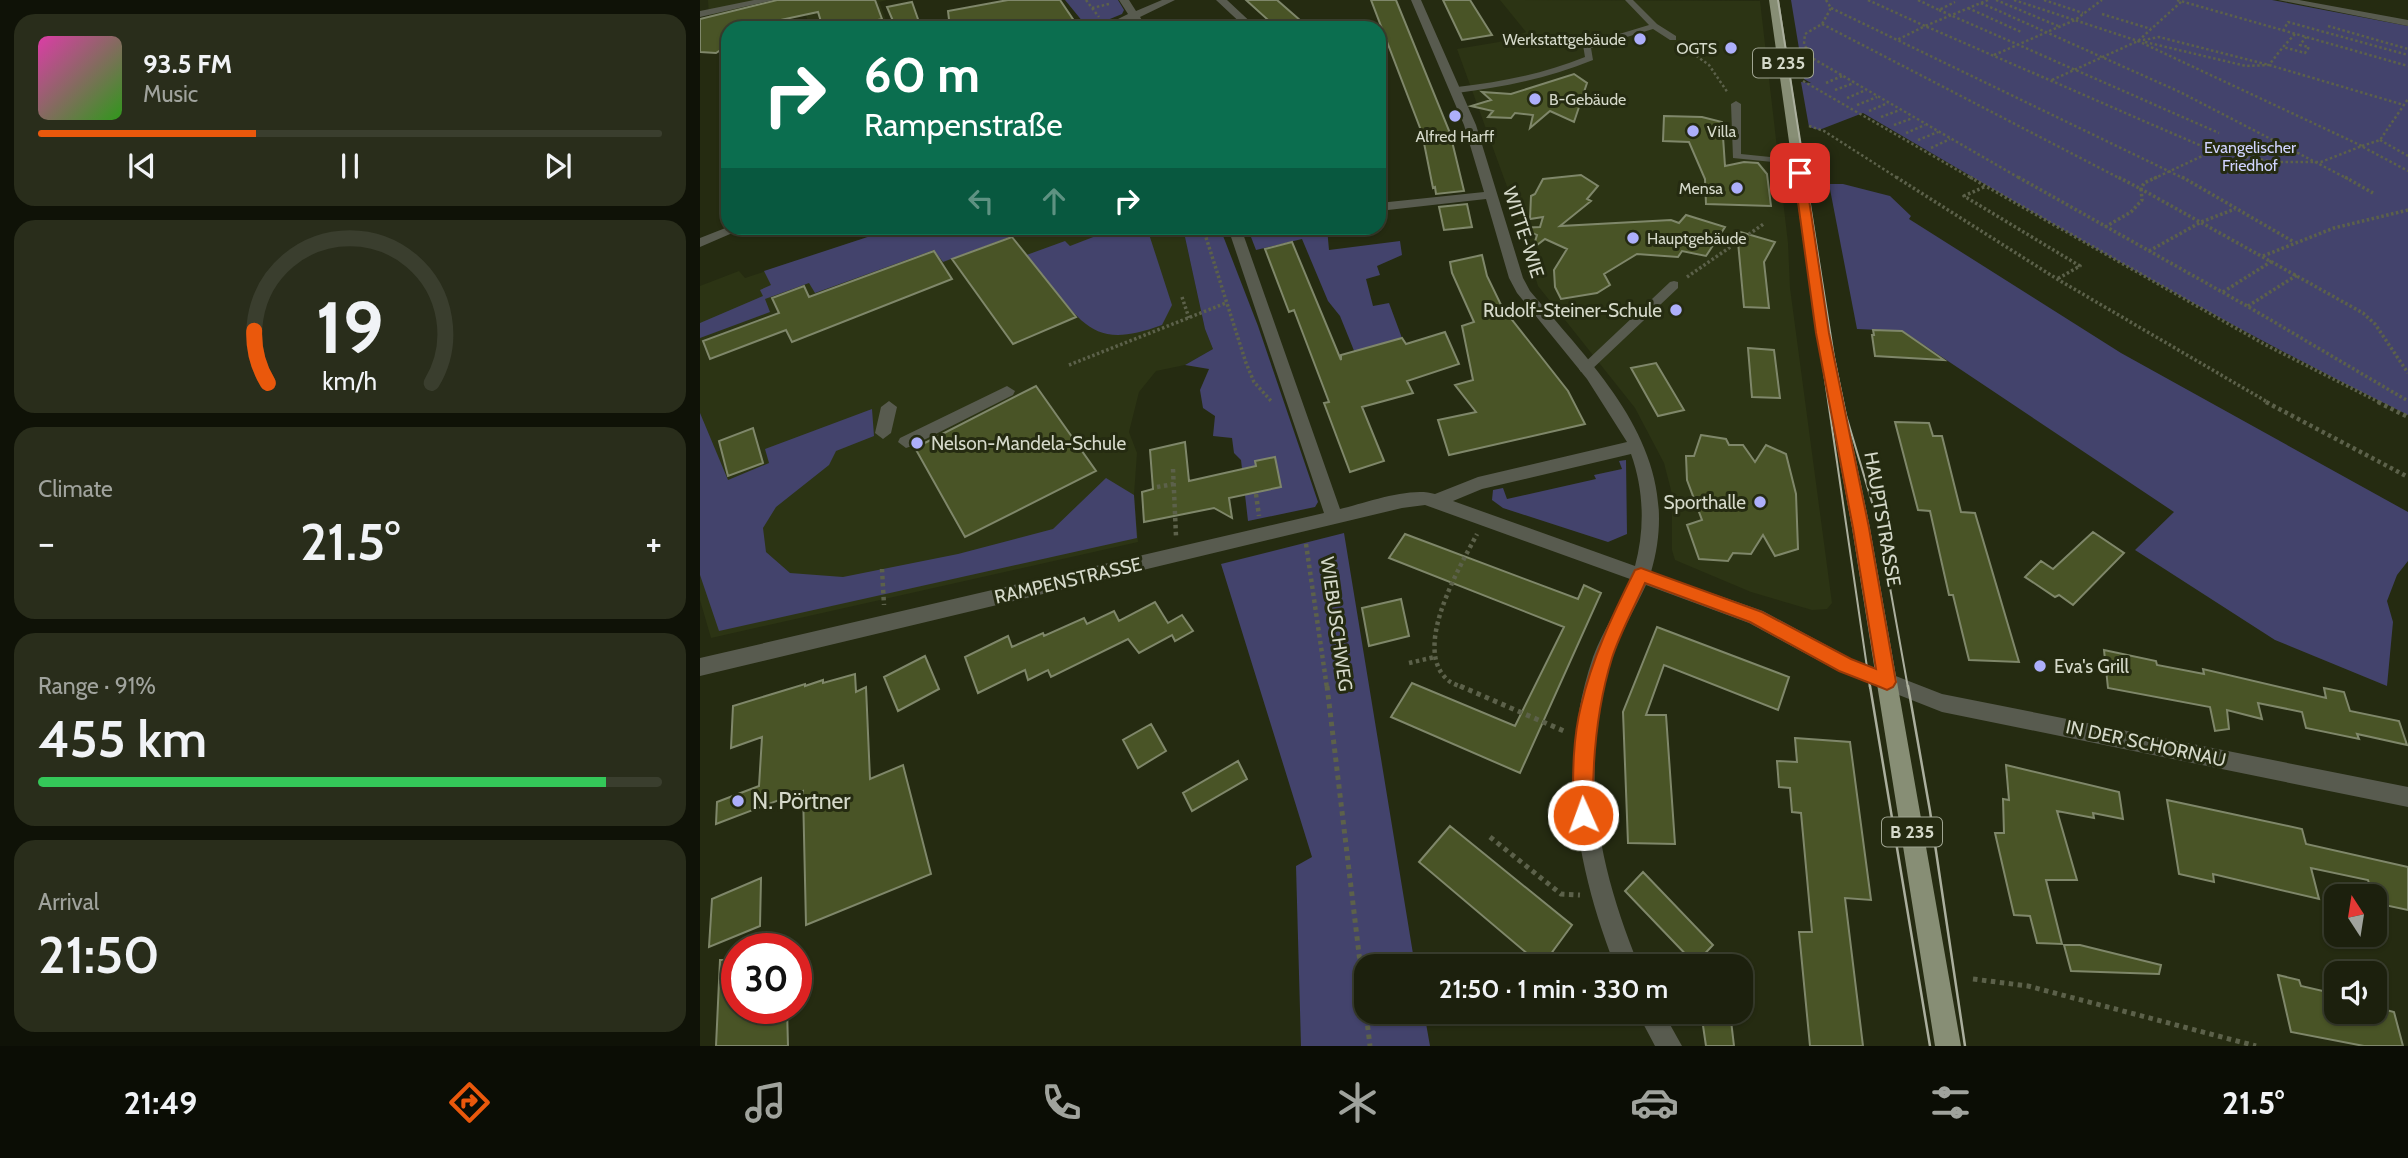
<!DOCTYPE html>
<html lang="en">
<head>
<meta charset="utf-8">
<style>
  :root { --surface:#1c200d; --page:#292d1b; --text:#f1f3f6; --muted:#a0a39d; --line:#3a3e2e; --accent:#ea580c }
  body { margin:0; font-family:Cabin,sans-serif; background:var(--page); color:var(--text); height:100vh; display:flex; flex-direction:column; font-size:26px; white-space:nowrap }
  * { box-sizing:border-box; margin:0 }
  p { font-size:23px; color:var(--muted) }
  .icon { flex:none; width:38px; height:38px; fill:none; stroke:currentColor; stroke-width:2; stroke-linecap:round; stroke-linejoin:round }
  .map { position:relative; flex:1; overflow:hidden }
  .sheet { display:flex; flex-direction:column; gap:14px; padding:14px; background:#0f1207; width:700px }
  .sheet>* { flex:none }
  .guide { position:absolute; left:21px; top:21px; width:665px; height:214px; border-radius:21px; box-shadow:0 2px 5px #0004,0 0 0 2px var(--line); background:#0b6e4f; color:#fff; overflow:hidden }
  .needle { width:46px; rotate:348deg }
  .tools { position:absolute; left:1624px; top:884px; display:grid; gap:14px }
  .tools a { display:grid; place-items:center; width:63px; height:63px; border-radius:14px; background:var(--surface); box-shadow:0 2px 5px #0004,0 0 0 2px var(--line); font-size:35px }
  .speed { position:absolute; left:21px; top:933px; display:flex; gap:14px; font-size:35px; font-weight:700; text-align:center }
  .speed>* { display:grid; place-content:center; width:91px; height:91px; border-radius:50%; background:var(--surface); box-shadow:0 2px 5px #0004,0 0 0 2px var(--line); line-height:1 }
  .speed .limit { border:10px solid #d22; background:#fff; color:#111 }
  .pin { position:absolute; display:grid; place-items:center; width:60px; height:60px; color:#fff; margin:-30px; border-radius:14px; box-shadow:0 4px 10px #0006 }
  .me { position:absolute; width:77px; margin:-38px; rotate:358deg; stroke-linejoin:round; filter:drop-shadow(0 0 5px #0008) }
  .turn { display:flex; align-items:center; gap:24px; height:147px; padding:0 28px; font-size:32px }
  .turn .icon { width:91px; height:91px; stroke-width:2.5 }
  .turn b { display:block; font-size:49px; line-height:60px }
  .lanes { display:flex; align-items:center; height:66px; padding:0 28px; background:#0003; justify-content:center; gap:35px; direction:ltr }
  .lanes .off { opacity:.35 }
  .big { font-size:52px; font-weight:600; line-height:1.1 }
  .sheet .tile { flex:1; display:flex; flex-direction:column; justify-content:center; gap:10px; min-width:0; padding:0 24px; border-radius:21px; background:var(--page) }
  .sheet .dial { align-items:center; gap:0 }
  .dial svg { height:182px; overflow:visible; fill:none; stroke:var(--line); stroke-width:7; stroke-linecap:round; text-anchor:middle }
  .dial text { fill:var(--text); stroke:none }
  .song { display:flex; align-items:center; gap:21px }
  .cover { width:84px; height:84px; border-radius:10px; background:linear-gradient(135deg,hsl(320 70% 55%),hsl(110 70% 35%)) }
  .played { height:7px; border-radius:4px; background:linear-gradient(90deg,var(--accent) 35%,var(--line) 35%) }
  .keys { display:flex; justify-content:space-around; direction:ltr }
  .heat { display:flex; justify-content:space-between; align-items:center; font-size:38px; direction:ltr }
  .charge { height:10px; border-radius:5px; background:linear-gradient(90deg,#34c759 91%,var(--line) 0) }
  .trip { position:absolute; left:654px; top:954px; width:399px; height:70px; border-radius:21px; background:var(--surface); box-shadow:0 2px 5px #0004,0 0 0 2px var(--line); font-weight:600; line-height:70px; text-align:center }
  .dock { display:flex; height:112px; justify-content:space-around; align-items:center; background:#0b0d05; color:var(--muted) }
  .dock .icon { width:49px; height:49px }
  .dock .on { color:var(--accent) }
  .dock b { font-size:32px; color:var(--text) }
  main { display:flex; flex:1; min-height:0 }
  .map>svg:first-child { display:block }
  .built { fill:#2c3414 }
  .green { fill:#43436c }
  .building { fill:#495426; stroke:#7f876a; stroke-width:2 }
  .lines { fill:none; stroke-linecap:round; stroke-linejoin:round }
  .path-far3 { stroke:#5c614a; stroke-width:2.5; stroke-dasharray:2.5 2.5; stroke-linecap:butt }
  .path-far2 { stroke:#5c614a; stroke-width:3.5; stroke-dasharray:2.5 2.5; stroke-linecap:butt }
  .path-far1 { stroke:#5c614a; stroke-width:4.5; stroke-dasharray:3.5 3.5; stroke-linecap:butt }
  .path { stroke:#5c614a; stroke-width:5; stroke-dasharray:4.5 4.5; stroke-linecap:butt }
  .lane { fill:#585b4f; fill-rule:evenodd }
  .street { fill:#585b4f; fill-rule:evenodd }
  .primary { fill:#878e75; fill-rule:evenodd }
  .tram-far1 { stroke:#abaf9e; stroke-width:2 }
  .tram { stroke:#abaf9e; stroke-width:2.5 }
  .route { fill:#ea580c; stroke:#983908; stroke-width:2 }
  .poi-dot { fill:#adaffb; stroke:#252b11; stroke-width:2.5 }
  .labels { text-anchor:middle; stroke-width:6; stroke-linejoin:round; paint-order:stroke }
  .far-poi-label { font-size:16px; fill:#d5d9ca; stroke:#252b11; text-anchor:end }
  .far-park-label { font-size:16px; fill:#d1d4ff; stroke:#252b11 }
  .shield { fill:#252b11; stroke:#a0a592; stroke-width:2 }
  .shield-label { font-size:18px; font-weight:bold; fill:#d5d9ca }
  .street-label { font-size:19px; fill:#d5d9ca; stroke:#252b11 }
  .poi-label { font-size:19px; fill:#d5d9ca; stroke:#252b11; text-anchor:end }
  .near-poi-label { font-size:23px; fill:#d5d9ca; stroke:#252b11; text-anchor:start }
</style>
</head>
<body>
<main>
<section class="sheet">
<div class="tile">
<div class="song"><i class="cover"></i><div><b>93.5 FM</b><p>Music</p></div></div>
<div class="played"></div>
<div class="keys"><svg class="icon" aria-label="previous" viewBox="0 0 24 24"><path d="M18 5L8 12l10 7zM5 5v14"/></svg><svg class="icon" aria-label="pause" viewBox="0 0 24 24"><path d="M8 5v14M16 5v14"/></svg><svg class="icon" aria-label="next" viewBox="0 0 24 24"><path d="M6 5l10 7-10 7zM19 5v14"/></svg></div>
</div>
<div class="tile dial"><svg viewBox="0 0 100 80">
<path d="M14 69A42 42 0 1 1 86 69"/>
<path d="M14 69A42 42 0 0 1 8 46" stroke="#ea580c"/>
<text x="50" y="56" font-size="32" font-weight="700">19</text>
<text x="50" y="72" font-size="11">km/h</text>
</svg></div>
<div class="tile"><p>Climate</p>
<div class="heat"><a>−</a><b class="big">21.5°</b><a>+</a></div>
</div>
<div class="tile"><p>Range · 91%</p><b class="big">455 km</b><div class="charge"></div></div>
<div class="tile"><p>Arrival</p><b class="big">21:50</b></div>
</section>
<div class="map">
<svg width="1708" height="1046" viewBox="0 0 1708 1046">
  <rect width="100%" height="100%" fill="#252b11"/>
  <!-- built -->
  <path class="built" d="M8,0H187L179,2L189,28H110L106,15L59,25L58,21L0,19L9,17Z
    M800,0L1060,1L1088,243L1090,288L1132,603L1127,609L1112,610L1051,592L975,560L972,550V494L964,463L935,408L838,286L813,203L757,49L799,42L826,32Z
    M195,228H483L505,329L513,349L485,365L456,371L439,392L429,432L437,453L434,495L438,542L11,638L0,600V286L39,271L45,278Z"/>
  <!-- green -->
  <path class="green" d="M365,0H418L424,10L422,14L388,28Z
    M1091,0H1572L1708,26V415C1521,324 1342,218 1163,113L1119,130L1109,127L1101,82L1111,83L1104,79Z
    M1129,184H1143L1190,196L1211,216L1209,219L1421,353L1708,512V561L1697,575L1687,601L1693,622L1687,686L1575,640L1435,550L1474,512L1203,331L1157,329Z
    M195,228H333L243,262L234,250L115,293L109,283L65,299L70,312L0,338V323L63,296L60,290L71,285L64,271Z
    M405,228H447L472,305L462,325C397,349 385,328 346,279L342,281L310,261L365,241L370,246L401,234L398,230Z
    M483,228H520L558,326L618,502L615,507L548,521L541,460L534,453L532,438L513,436L515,416L503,408L500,390L509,369L485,365L513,349L505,329Z
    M600,228H627L629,250L700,241L702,255L677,266L680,275L666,279L673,306L689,303L702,338L667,348L659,363L640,316L628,301L602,239L556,250L551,237Z
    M172,409L174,436L136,451L129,465L76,507L63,528L66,552L90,573L143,577L258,554L353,529L406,478L434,495L437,538L19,631L0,575V413L28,480L69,463L65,449Z
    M926,460L927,534L908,542L803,508L792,500L793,490L803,488L807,499L896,479L894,475L922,469L919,461Z
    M644,533L715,966H667V1012H724L730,1046H601L596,866L612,857L521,564Z"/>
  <!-- building -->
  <path class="building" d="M77,0H175L182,19L143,28H123L118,12L57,25L55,28H28V45L16,53L0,52V19Z
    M308,0H360L379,28H250L248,11Z
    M546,0H577L609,28H577Z
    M671,0H696L750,133L764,191L736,194L735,187L733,188L722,133Z
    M743,0H770L792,35L762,40Z
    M212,2L219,22L196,28L187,7Z
    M874,74L887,83L874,122L850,111L830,128L833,115L815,113L811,118L788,117L793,111L771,106L791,100L782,92L811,94Z
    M964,116L1002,117L1022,122L1025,166L1044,162L1058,163L1067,174L1071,206L1006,204L1005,179L989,142L963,141Z
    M881,175L898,186L887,199L891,201L860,226L971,220L979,223L986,215L1025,227L1006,256L982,251L978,257L937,254L904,274L910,285L897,293L861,299L855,287L854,270L867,249L845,239L833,248L837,235L821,228L840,227L843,217L830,219L831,196L835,194L843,179Z
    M767,204L772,227L744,230L739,207Z
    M1037,231L1075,242L1064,262L1069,308L1044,307Z
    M312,237L376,317L313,344L252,259Z
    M592,242L641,360V355L702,338L706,344L745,332L759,364L707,381L713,393L662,407L684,461L650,472L624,403L629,402L594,310L589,312L565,249Z
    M234,251L252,279L92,342L86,330L10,359L3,341L79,313L72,298L104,286L109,297Z
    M782,255L787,276L802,307L868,391L885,424L749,455L738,420L776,412L755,385L773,380L762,326L774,322L752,273L750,262Z
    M1173,330L1202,331L1244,360L1175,356L1172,335H1174Z
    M1048,348L1074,350L1080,398L1052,397Z
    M956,363L984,410L958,416L931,368Z
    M336,386L396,471L265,537L215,448Z
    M1195,422L1229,423L1233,436H1242L1261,512L1275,513L1319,662L1269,660L1253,595H1249L1230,511L1218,510Z
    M53,428L63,463L28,476L19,441Z
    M1001,435L1026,439L1029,445H1043L1055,462L1066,445L1086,454L1096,494L1098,549L1075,556L1063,535L1051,554L1033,553L1028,561L999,559L987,525L1002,520L987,480L986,456H994Z
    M485,442L489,481L556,466L555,461L575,457L581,487L529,498L532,518L514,508L444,522L442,492L453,489L450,450Z
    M1393,532L1424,553L1373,605L1359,595L1355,597L1325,577L1341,561L1353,569Z
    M705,534L878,599L884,585L901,593L820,773L691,717L712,683L815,726L864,627L689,558Z
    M701,599L709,636L669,646L662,608Z
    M455,602L468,623L482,615L493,631L475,641L472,635L439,653L428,639L351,677L348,670L328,680L325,670L278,693L265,657L308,636L312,647L343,633L344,636L384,618L387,624L414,611L419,621Z
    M957,627L1089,677L1078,710L964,665L946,715H966L975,844L928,843L923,712Z
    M1404,650L1456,661L1457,665L1504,674L1503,669L1626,698L1624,688L1644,692L1650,711L1699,721L1707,745L1657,734L1659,739L1606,728L1602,712L1558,703L1562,719L1527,710L1529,729L1515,731L1510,707L1408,688Z
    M225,656L239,689L198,711L184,677Z
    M155,674L156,692L166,687L170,779L203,765L231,874L106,925L103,791L16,824L17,802L59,786L62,737L31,748L33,706L105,684V686L123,680V683Z
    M451,724L466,751L438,768L423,740Z
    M1095,738L1150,742L1171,900L1145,898L1163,1046H1110L1099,932H1112L1101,813L1092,812L1090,788L1079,787L1077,761L1097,762Z
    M538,761L547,779L492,811L483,793Z
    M1306,765L1419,792L1423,819L1393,813L1394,818L1357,811L1377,880H1346L1362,944L1337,943L1330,916L1314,915L1295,833H1304L1303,799L1309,800Z
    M1467,800L1602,829L1606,844L1708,867V910L1675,903L1668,880L1611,868L1619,899L1513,874L1514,882L1479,874Z
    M750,826L872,925L842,966L719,862Z
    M943,872L1013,945L995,964L925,891Z
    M61,878L60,926L9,947L12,899Z
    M1364,945H1380L1461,965L1459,974L1371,971Z
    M20,960H37V1008H87L88,1046H16Z
    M1578,975L1599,980L1601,986L1636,994V1012H1675V1007L1694,1012L1703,1046H1664L1591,1032Z
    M1001,1012H1030L1034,1046H1006Z"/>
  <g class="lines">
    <!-- path-far3 -->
    <path class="path-far3" d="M386,0L399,17
      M1126,0L1131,8L1122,24L1105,34L1104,44L1112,58L1321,179
      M1168,0L1225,26L1197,40
      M1218,0L1239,10L1255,2
      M1288,0L1225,26L1513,151L1453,179
      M1296,0L1358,26
      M1314,0L1438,41L1662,146L1621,162H1574L1513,151
      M1344,0L1383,13
      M1477,0L1708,66
      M1281,3L1480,92L1648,179
      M392,8L409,4
      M1131,8L1485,179
      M1268,8L1321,32
      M1239,10L1519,133
      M1402,14L1451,29
      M104,23L113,21
      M1122,24L1421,179
      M1628,26L1708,49
      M1583,31L1588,22L1708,55
      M1595,34L1583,47L1605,53L1609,47L1600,45L1606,37
      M1438,41L1459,37L1569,65L1704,105
      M1445,42L1546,66L1569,65L1583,47
      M984,47L1009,65L1028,93
      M1294,55L1375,20L1402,0
      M1352,80L1438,41L1481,2
      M1103,81L1273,179
      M1126,83L1142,76
      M1135,90L1154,83
      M1147,98L1166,90
      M1157,105L1177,97
      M1169,111L1188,103
      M1181,117L1200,110
      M1194,125L1213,118
      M1109,126L1124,131L1199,179
      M1206,133L1225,125
      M1218,140L1238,132
      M1680,140L1708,156
      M1662,146L1680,140L1708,99
      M1663,147L1708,171
      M1231,148L1250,139"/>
    <!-- path-far2 -->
    <path class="path-far2" d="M1196,177L1357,279L1569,403
      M1270,177L1564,344L1681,403
      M1318,177L1547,306L1708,401
      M1457,177L1444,183L1441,189L1663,313L1675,324L1708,373
      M1482,177L1594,242
      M1645,177L1673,193
      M1284,187L1264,196L1380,266L1357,279
      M1405,227L1431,212L1442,200L1441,189L1418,177
      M503,228L546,363L554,382L572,402
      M1449,251L1501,222L1535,209
      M1563,256L1634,228L1708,210
      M987,277L1065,223
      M1523,292L1572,261
      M482,297L489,318
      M1548,306L1597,275
      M369,365L526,303"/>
    <!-- path-far1 -->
    <path class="path-far1" d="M1566,402L1708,477
      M1678,402L1708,417
      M473,469L476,536
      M457,487L474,484
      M556,494L559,516
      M606,544L627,688
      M182,569L184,605
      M709,663L735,657
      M764,688C760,686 753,684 749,681C710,650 760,567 777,534"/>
    <!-- path -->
    <path class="path" d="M627,686L670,1046
      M760,686L864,731
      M790,837L861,894L880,895
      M1273,979L1328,986L1556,1046"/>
    <!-- lane -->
    <path class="lane" d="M925,0H933L957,24L976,36V40H970L953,29L891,48L893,60C849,78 804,87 757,93L753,90L757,87C802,82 843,74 885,57L883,45L949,25Z
      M1036,101L1041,104V154L1098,160L1103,163L1101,165L1033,158L1031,104Z
      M974,281L978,282V288L889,372H881L879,369L881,366L970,282Z"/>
    <!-- street -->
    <path class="street" d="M54,0H74L0,17V11Z
      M419,0H429L436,11L462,0H475L440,17L447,28H437L432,20L414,28H400L428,14Z
      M516,0H527L557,28H546Z
      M711,0H721L776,125L823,278L830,291C899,373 986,454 951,572L1063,611L1152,659L1242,694L1708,787V807L1242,712L1138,671L1049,623L946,585C935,609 920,633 912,658C878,767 897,863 939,966H915C876,865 857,762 893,657C903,630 920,606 930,579L725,505L702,508L0,676V658L624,513L528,228H541L640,509C665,503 711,486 735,494L778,477L927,442L887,379L817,293L809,278L786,199L679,211V203L784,192L764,125ZM931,454C944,490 945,529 935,566L753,501L782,489Z
      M1578,0H1599L1708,20V26Z
      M28,227L44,228L0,247V238Z
      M307,386L315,391L313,395L212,446L206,448L198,442L200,438Z
      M189,401L197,407L191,433L183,439L175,433L181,407Z
      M937,1012H963L982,1046H955Z"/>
    <!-- primary -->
    <path class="primary" d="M1069,0H1079L1130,333L1170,528L1261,1046H1235L1152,528L1116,333Z"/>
    <!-- tram-far1 -->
    <path class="tram-far1" d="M1078,0L1134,357L1146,415L1179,526L1208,688
      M1095,174L1170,688"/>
    <!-- tram -->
    <path class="tram" d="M1170,686L1230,1046
      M1208,686L1230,811L1265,1046"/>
  </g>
  <!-- route -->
  <path class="route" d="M1100,169L1105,173L1129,333L1169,528L1196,682L1193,687L1187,690L1180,687L1139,671L1050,622L945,583C934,608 920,633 912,658C896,710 892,761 893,815L890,822L883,825L876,822L873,815C873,779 872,742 881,706C892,658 913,614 935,570L941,568L1062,612L1151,659L1176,669L1153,528L1116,333L1094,173Z"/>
  <!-- markers -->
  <g class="poi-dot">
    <circle cx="940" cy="39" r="7"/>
    <circle cx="1031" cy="48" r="7"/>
    <circle cx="835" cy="99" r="7"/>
    <circle cx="755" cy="116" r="7"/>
    <circle cx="993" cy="131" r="7"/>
    <circle cx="1037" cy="188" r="7"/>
    <circle cx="933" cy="238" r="7"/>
    <circle cx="976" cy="310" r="7"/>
    <circle cx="217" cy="443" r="7"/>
    <circle cx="1060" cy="502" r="7"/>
    <circle cx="1340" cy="666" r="7"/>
    <circle cx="38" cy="801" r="7"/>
  </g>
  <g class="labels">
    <!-- far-poi labels -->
    <g class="far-poi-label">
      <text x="926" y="45">Werkstattgebäude</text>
      <text x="1017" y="54">OGTS</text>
      <text x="849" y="105" text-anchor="start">B-Gebäude</text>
      <text x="1007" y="137" text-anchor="start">Villa</text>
      <text x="755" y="142" text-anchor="middle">Alfred Harff</text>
      <text x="1023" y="194">Mensa</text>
      <text x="947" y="244" text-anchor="start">Hauptgebäude</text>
    </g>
    <!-- far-park labels -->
    <g class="far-park-label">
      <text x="1550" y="153">Evangelischer<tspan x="1550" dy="18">Friedhof</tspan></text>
    </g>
    <!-- shield labels -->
    <g class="shield">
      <rect x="1053" y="48.5" width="60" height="29" rx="5"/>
      <rect x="1182" y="817.5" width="60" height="29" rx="5"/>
    </g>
    <g class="shield-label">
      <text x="1083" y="69">B 235</text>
      <text x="1212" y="838">B 235</text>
    </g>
    <!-- street labels -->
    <g class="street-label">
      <text transform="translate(824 232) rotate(72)" y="7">WITTE-WIE</text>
      <text transform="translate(1183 519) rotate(80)" y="7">HAUPTSTRASSE</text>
      <text transform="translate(368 580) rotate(-13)" y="7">RAMPENSTRASSE</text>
      <text transform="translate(637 624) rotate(82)" y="7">WIEBUSCHWEG</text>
      <text transform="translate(1446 743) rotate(12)" y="7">IN DER SCHORNAU</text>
    </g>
    <!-- poi labels -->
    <g class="poi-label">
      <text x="962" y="317">Rudolf-Steiner-Schule</text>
      <text x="231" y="450" text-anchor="start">Nelson-Mandela-Schule</text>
      <text x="1046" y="509">Sporthalle</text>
      <text x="1354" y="673" text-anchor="start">Eva's Grill</text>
    </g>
    <!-- near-poi labels -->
    <g class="near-poi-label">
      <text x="52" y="809">N. Pörtner</text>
    </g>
  </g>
</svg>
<div class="tools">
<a><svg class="needle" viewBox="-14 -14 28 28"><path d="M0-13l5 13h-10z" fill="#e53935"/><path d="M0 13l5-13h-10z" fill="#a0a39d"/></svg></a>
<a><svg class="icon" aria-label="sound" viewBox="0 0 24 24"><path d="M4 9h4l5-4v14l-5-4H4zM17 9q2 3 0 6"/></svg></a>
</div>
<div class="speed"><div class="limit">30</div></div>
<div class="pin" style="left:1100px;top:173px;background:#d93025"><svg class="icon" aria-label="arrive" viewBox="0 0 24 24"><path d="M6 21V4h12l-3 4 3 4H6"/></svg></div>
<svg class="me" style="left:883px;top:815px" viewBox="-20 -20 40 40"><circle r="17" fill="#ea580c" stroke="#fff" stroke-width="3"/><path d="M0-11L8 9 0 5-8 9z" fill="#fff"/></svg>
<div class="trip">21:50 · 1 min · 330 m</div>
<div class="guide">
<div class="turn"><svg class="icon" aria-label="right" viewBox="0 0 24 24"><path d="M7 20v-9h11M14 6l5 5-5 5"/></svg><div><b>60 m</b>Rampenstraße</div></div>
<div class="lanes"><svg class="icon off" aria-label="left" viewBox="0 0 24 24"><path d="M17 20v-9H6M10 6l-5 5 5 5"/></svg><svg class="icon off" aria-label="ahead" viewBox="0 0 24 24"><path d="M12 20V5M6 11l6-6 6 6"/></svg><svg class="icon" aria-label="right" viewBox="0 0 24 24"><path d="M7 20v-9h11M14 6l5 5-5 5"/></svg></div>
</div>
</div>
</main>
<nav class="dock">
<b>21:49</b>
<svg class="icon on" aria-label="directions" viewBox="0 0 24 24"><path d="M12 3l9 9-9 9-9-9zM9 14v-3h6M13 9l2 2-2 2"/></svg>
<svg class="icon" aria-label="music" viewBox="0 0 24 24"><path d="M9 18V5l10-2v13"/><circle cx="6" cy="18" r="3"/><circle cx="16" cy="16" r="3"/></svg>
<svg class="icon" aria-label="phone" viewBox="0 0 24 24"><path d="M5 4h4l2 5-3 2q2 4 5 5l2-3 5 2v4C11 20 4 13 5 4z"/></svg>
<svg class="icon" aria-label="climate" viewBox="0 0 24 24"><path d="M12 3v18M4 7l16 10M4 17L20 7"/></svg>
<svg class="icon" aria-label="car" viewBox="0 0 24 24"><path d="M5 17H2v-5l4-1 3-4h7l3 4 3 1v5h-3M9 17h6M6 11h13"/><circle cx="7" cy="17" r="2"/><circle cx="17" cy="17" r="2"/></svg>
<svg class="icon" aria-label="filters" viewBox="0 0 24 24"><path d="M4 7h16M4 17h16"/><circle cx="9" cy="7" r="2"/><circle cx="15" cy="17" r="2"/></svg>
<b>21.5°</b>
</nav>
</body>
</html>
